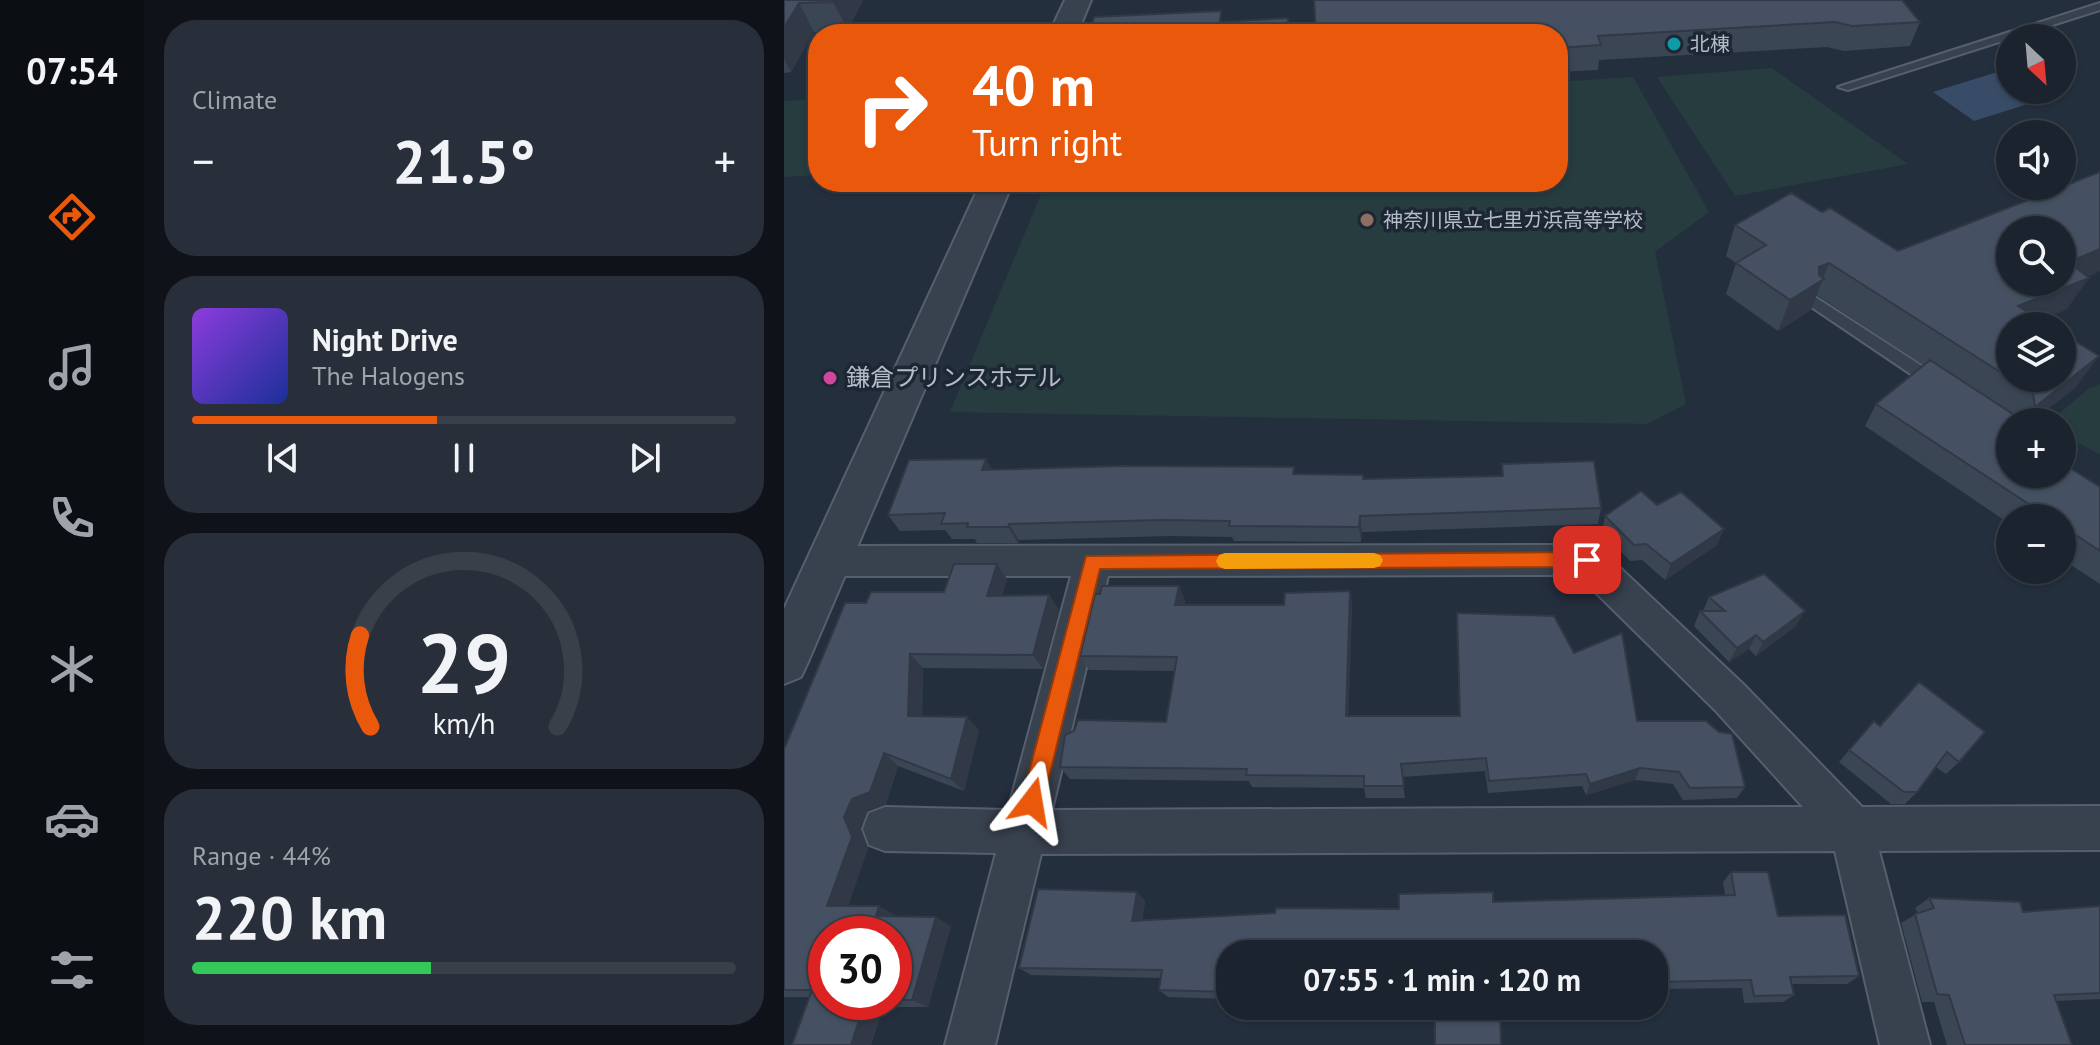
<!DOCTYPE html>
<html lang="en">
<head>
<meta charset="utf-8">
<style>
  :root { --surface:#1b232e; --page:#282f3a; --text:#f1f3f6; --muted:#a0a4aa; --line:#39404a; --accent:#ea580c }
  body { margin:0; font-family:"PT Sans","Noto Sans JP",sans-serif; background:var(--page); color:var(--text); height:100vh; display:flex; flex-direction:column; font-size:30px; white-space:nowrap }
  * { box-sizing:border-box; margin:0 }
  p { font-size:26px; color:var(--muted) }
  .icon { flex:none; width:44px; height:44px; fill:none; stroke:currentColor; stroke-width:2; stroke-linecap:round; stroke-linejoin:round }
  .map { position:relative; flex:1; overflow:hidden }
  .details { display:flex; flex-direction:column; gap:20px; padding:20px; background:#0f1319; width:640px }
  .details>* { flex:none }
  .banner { position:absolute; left:24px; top:24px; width:760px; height:168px; border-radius:32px; box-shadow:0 2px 6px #0004,0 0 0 2px var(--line); background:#ea580c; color:#fff; overflow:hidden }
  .needle { width:52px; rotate:154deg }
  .fabs { position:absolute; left:1212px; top:24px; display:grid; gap:16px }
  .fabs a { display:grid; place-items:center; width:80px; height:80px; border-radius:50%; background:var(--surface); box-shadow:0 2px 6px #0004,0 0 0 2px var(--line); font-size:40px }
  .speed { position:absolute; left:24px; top:916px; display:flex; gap:16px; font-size:40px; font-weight:700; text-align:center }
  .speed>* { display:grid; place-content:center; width:104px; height:104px; border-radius:50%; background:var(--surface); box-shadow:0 2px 6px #0004,0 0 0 2px var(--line); line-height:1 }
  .speed .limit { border:12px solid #d22; background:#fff; color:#111 }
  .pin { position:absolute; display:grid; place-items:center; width:68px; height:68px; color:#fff; margin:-34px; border-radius:16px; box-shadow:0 4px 12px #0006 }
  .me { position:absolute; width:88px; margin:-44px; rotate:14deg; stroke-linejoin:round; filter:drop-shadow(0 0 6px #0008) }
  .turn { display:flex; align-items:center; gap:28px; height:168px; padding:0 32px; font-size:36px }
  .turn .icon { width:104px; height:104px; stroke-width:2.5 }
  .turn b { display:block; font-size:56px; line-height:68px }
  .big { font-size:60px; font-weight:700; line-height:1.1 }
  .details .card { flex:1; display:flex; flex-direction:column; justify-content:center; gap:12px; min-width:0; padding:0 28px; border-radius:32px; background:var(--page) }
  .details .dial { align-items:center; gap:0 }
  .dial svg { height:208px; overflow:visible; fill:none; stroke:var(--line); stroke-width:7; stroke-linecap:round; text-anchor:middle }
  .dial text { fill:var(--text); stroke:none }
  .song { display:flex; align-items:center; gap:24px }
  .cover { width:96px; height:96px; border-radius:12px; background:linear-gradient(135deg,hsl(270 70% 55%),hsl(230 70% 35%)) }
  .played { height:8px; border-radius:4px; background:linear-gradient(90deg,var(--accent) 45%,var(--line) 45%) }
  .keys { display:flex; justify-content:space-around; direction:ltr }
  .heat { display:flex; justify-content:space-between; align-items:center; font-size:44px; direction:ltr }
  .charge { height:12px; border-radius:6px; background:linear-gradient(90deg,#34c759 44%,var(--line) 0) }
  .trip { position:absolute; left:432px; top:940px; width:452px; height:80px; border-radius:32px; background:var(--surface); box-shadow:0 2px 6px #0004,0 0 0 2px var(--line); font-weight:700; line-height:80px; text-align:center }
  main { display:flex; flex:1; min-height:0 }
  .tabs { display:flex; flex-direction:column; width:144px; justify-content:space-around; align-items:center; background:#0b0e12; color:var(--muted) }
  .tabs .icon { width:56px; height:56px }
  .tabs .active { color:var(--accent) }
  .tabs b { font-size:36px; color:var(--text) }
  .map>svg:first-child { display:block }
  .green { fill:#263c3f }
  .water { fill:#394c67 }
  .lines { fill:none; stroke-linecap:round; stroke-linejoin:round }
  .service-casing { stroke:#565f6c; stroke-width:4 }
  .minor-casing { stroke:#565f6c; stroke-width:4 }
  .tertiary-casing { stroke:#565f6c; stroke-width:4 }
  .service { fill:#38414e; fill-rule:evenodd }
  .minor { fill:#38414e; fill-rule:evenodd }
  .tertiary { fill:#38414e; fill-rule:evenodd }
  .wall { fill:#3b4654; fill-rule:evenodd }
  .shaded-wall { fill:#303945 }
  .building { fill:#455162; stroke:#303945; stroke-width:2; fill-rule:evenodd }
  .route { fill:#ea580c; stroke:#983908; stroke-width:2 }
  .slow { fill:#f59e0b }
  .culture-dot { fill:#0f9aa8; stroke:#1d2633; stroke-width:3 }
  .education-dot { fill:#8d6e63; stroke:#1d2633; stroke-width:3 }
  .hotel-dot { fill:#d1479c; stroke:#1d2633; stroke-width:3 }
  .labels { text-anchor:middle; stroke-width:7; stroke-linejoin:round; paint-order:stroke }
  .far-poi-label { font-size:20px; fill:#b4bcc9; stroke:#1d2633; text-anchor:start }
  .poi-label { font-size:24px; fill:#b4bcc9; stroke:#1d2633; text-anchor:start }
</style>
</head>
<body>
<main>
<nav class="tabs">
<b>07:54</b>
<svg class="icon active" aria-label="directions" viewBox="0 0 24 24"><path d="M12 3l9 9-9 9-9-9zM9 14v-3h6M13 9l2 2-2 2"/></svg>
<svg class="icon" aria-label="music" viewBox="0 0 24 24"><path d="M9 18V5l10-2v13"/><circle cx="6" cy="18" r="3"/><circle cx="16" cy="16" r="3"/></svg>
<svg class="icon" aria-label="phone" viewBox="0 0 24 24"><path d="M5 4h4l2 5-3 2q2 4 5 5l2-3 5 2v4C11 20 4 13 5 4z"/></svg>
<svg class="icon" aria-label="climate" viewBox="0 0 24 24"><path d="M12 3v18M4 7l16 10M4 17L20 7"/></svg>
<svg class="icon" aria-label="car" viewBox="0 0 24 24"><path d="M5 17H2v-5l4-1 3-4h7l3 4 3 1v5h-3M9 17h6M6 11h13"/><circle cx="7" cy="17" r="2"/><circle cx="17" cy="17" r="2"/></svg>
<svg class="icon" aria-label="filters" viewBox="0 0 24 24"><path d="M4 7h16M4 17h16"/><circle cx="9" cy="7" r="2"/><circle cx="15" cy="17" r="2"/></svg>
</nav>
<section class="details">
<div class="card"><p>Climate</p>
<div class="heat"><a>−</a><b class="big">21.5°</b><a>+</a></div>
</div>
<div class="card">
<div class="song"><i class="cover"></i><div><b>Night Drive</b><p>The Halogens</p></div></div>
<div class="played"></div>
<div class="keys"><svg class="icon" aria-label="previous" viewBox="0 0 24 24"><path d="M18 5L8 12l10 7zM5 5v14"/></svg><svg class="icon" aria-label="pause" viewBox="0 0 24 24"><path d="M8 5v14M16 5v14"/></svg><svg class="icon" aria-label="next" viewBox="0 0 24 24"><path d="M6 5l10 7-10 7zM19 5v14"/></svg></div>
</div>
<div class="card dial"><svg viewBox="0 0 100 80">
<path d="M14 69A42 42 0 1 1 86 69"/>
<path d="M14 69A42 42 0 0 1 10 34" stroke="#ea580c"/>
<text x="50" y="56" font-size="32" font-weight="700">29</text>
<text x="50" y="72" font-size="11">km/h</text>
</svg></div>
<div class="card"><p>Range · 44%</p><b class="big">220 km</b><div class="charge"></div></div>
</section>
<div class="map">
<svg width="1316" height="1045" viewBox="0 0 1316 1045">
  <rect width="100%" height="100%" fill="#242f3e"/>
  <!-- green -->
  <path class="green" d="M988,68L1124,164L951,196L873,77Z
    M849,77L925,212L871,252L902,404L863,424L166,412L258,192L486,182H774V82Z
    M34,99V175L0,177V101Z
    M1316,384V454L1278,435V422H1265L1304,389Z"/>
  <!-- water -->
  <path class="water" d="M1226,68V90H1265L1272,95L1190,121L1149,92Z"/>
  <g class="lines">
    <!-- service casing -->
    <g class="service-casing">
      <path id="service" d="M1316,3V10L1064,90L1054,87Z
        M1031,297L1158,379L1160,383L1158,387H1146L1026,306V298Z"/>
    </g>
    <!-- minor casing -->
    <g class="minor-casing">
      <path id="minor" d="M803,545L816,549L959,684L1078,807L1316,806V850L1095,851L1146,1045H1096L1051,851L257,854L211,1045H161L212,853L101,851L85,845L79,829L85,813L101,807L224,810L287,576H44L31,572L25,561L31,550L44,546ZM794,575L931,710L1019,807L268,810L324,576Z"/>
    </g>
    <!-- tertiary casing -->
    <g class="tertiary-casing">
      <path id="tertiary" d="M281,0H307L293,34H265Z
        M197,182H229L24,662L17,677L0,684V609Z"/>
    </g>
    <!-- service -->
    <use href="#service" class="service"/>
    <!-- minor -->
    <use href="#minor" class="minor"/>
    <!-- tertiary -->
    <use href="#tertiary" class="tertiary"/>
  </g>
  <!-- wall -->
  <path class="wall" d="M0,0H79L64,30L30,32L7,72L0,73Z
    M530,0L1136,22L1126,46L1060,51L1043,47L815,60L814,70L774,72V34Z
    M1316,172V271L1303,277L1283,309L1257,320L1292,387L1247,422H1226V474L1316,487V584L1278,559V518H1226V524L1081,426L1092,404L1139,365L1033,295L1027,310L994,331L942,294L952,263L942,256L951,225L1038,212L1114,251Z
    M718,464L817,508L814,524L578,532L577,542L450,541L448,537L385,536L235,540L234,543H193L191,539H168L161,530L116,531L104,515L208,470L511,474L580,479L718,476Z
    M873,505L940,529L933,545L881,580L858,560L846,561L818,532L821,516Z
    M213,564L223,579L218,596L265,595L275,610L259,669L139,668L138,716L195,730L180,791L114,766L102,804L84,810L76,828L84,848L64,906L111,916L167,926L144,1007H99L87,1045H8L25,997H0V749L82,603L160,592ZM110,934V1002H42Z
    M395,586L401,601V605H500L566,591L568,606L564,716H675L673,613L790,653L853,721L961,787L953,798L899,800L889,784L851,780L802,795L798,786L704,793L701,771L618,777L621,798H582L580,788L468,787L465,781L286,779L276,767L382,722L391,671L305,670L296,656Z
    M925,597L1012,626L972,656L965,649L945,662L910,626L916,611H919Z
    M1135,682L1175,762L1162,774L1152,767L1133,792L1121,804H1107L1055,762L1090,721L1096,726Z
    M947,872L994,916L1075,976L1063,984H1008L1010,995L999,1002L960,1003L958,988L870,989V954H446V999L384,997L375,990L377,978L247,975L235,968L353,892L361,901L358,921L615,909L709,902L941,895L939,882Z
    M1145,898L1239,912L1316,906V999L1272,1001L1288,1045H1163L1150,1002H1138L1117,923L1134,913L1131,908Z"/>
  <!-- shaded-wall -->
  <path class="shaded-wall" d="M50,0H79L64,30L49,2Z
    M15,3L30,32L7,72L0,59V28Z
    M1316,249V271L1265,293L1285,262Z
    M1045,263L1027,310L994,331L1006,300L1035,267Z
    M1305,278L1283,309L1242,326L1234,306Z
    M1315,356L1292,387L1247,422H1239L1251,407Z
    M202,459L212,475L198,470Z
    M576,516L578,532L577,542L575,527Z
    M225,524L235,540L234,543L224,527Z
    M940,529L933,545L881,580L887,564Z
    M213,564L223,579L214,611L203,596Z
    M395,586L401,601L398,620L391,605Z
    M566,591L568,606L564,729L562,716Z
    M265,595L275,610L259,669L249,655Z
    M1021,611L1012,626L972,656L979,642Z
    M972,635L965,649L945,662L953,648Z
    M126,654L139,668L138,729L124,716Z
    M183,717L195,730L180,791L167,779Z
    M100,753L114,766L102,804L84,810L76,828L84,848L61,915L43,906L60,817L68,799Z
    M856,768L851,780L802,795L806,784Z
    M353,892L361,901L357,930L348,921Z
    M95,906L111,915L108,925L92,916Z
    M152,917L167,926L144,1007L128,1000Z
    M81,1002H88L99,1007L87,1045H67Z"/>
  <!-- building -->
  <path class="building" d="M0,0H50L49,2L15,3L0,28Z
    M530,0H1118L1136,22L1068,26L1051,22L814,36L817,45L774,48V34H532Z
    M437,11L436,22L504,18L503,34H306L310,17Z
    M1316,172V249L1285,262L1305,278L1234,306L1266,326H1226V378H1278V333L1315,356L1251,407L1249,393L1045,263L1035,267V275L1040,279L1006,300L952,263L982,245L951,225L1007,193L1038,212L1046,208L1114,251ZM1226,230H1278V282H1226Z
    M1146,360L1238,420L1236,422H1226V474H1278V463L1316,487V551L1278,526V518H1266L1092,404Z
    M202,459L198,470L337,466L510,467L509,474L579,475V479L719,476L718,464L810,461L817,508L576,516L575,527L445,526L446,521L378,520L225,524L224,527H183L184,523L157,524L161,513L104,515L125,460Z
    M857,491L873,505L897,492L940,529L887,564L862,544L850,545L821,516Z
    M170,564H213L203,596L265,595L249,655L126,654L124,716L183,717L167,779L100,753L86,792L68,799L60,817L68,837L43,906H95L92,916L152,917L128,1000H110V934H42V1002H81L67,1045H8L28,990H0V749L61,603H82L87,592H160Z
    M980,574L1021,611L979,642L972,635L953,648L916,611H941L925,597Z
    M318,586H395L391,605H500L501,593L566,591L562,716H676L673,613L770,616L790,653L838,633L853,721H922L935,732L948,734L961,787L906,788L895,772L856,768L806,784L802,774L705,781L702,758L617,764L620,786H580V776L462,775L463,769L276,767L281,735L290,731L294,720L382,722L393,657L296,656L311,594H316Z
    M1135,682L1201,732L1175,762L1163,752L1133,792H1120L1065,750L1090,721L1096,726Z
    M947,872H984L994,916L1061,915L1075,976L1006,977L1010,995L970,996L967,980L870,982V954H446V992L375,990L378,970L235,968L254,889L353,892L348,921L491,913L492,908L615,909V894L709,892V902L951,895Z
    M1145,898L1236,902L1239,912L1316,906V993L1270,995L1288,1045H1181L1165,995L1153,994L1131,914L1150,908Z
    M651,1006H716L717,1045H651Z"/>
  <!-- route -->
  <path class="route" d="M803,552L810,554L812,560L810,565L803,567L316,569L259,802L256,809L248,812L240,809L237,802L302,556Z"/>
  <!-- slow -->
  <path class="slow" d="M441,553H590L596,555L599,560L596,566L590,568L441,569L435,567L432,561L435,555Z"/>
  <!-- markers -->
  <circle class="culture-dot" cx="890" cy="44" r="8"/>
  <circle class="education-dot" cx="583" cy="220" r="8"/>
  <circle class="hotel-dot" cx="46" cy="378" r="8"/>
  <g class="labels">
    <!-- far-poi labels -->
    <g class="far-poi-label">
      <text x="906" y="51">北棟</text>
      <text x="599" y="227">神奈川県立七里ガ浜高等学校</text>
    </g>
    <!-- poi labels -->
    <g class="poi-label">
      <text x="62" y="386">鎌倉プリンスホテル</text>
    </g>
  </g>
</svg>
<div class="fabs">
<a><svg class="needle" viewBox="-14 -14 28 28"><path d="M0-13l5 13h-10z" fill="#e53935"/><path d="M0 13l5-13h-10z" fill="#a0a4aa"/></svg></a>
<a><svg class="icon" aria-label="sound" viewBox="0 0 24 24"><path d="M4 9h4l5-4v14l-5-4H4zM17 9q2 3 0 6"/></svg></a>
<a><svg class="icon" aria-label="search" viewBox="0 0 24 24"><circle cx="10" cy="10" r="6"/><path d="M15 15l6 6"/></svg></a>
<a><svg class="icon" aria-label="layers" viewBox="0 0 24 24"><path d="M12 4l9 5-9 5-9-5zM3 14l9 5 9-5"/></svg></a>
<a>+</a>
<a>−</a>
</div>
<div class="speed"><div class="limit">30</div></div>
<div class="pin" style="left:803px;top:560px;background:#d93025"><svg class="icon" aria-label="arrive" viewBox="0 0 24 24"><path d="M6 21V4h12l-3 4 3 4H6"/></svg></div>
<svg class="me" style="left:248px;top:802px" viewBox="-20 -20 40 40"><path d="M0-17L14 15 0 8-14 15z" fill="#ea580c" stroke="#fff" stroke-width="4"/></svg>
<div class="trip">07:55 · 1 min · 120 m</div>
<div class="banner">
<div class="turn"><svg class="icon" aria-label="right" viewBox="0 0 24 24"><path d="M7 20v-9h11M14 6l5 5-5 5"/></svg><div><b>40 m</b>Turn right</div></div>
</div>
</div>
</main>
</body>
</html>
